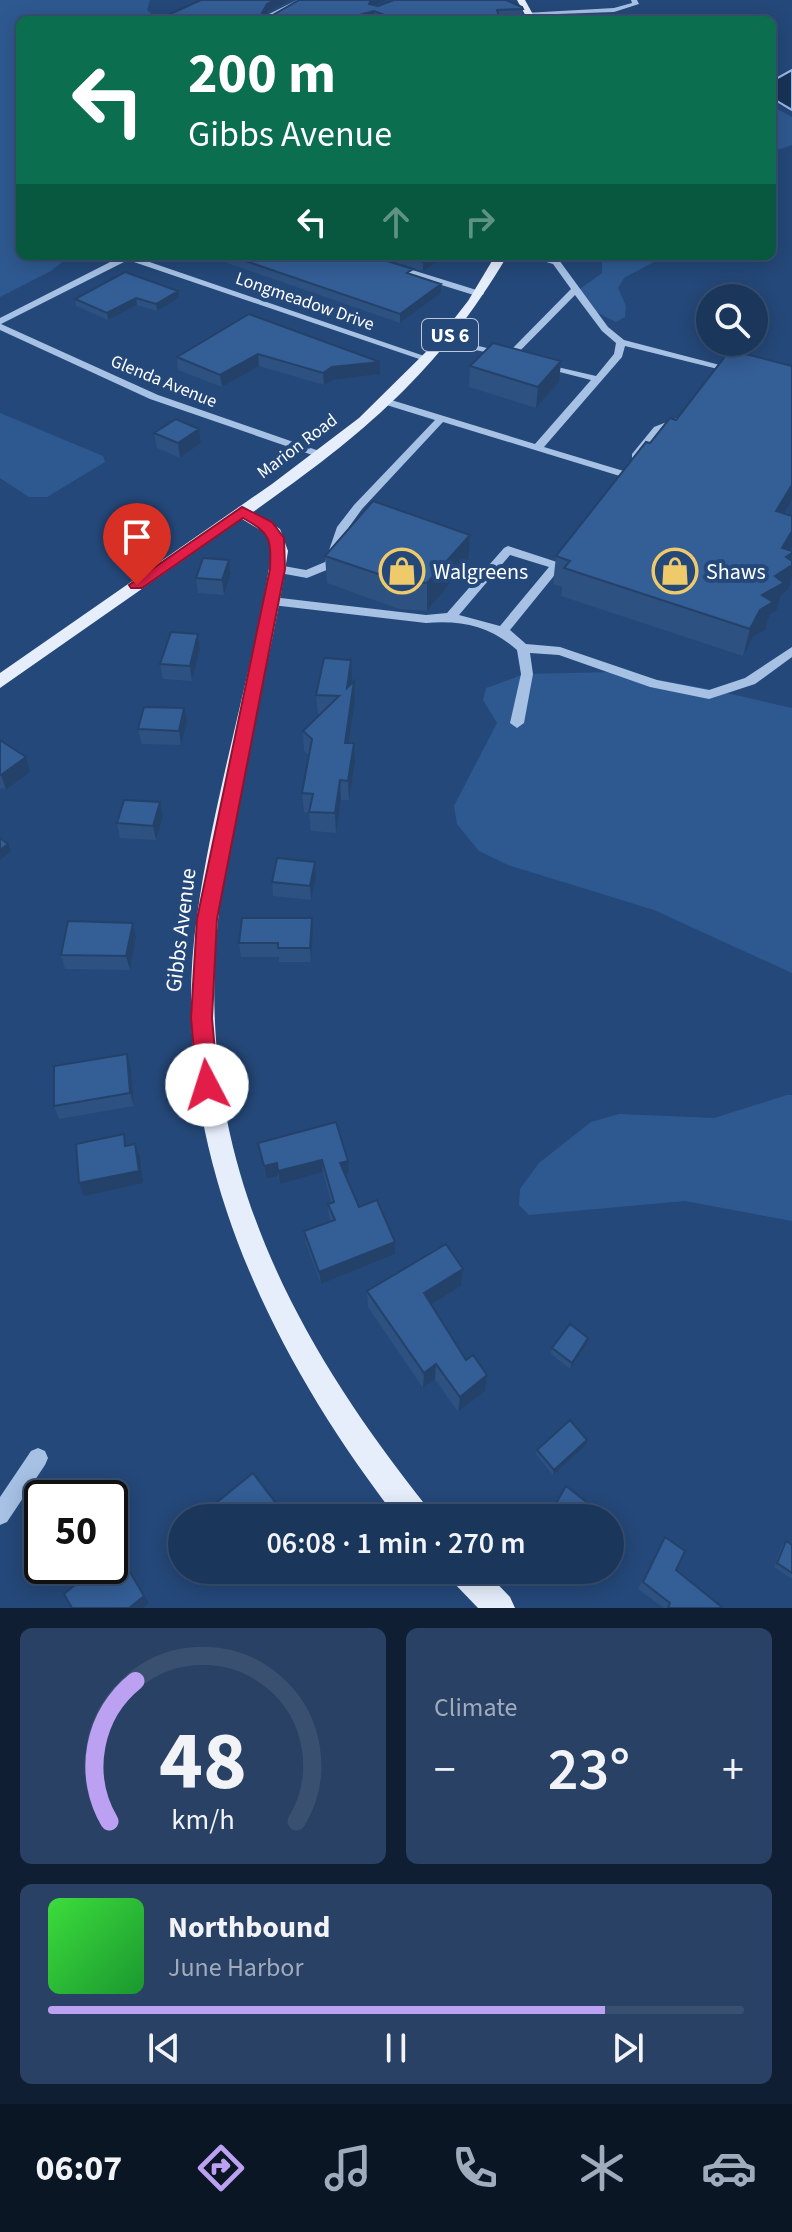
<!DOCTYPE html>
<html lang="en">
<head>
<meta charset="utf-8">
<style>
  :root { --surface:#1b365b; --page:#284164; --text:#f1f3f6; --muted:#a0abbb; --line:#395071; --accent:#bca0f2 }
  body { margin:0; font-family:"Source Sans 3",sans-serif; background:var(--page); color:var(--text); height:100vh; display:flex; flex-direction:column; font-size:30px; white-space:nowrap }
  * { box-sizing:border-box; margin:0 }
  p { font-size:26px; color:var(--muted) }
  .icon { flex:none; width:44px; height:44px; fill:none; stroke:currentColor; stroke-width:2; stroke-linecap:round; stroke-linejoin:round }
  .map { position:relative; height:1608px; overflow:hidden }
  .panel { display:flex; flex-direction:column; gap:20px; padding:20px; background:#0f1e32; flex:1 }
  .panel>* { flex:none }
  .banner { position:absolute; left:16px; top:16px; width:760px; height:244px; border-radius:12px; box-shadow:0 4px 20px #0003,0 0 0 2px var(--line); background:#0b6e4f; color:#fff; overflow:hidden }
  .buttons { position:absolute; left:696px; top:284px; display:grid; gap:16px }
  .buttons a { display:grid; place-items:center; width:72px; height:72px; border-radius:50%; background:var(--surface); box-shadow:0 4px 20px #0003,0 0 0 2px var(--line); font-size:40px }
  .speed { position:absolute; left:24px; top:1480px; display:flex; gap:16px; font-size:40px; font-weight:700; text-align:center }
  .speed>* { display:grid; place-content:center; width:104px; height:104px; border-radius:50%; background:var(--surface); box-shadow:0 4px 20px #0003,0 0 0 2px var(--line); line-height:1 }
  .speed .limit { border:4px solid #111; border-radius:12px; background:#fff; color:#111 }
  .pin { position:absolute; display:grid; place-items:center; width:68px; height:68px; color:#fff; margin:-82px -34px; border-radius:50% 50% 50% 0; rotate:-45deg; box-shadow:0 0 8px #0007 }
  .pin .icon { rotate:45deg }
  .me { position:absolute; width:88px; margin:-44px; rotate:355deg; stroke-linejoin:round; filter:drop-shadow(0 0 6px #0008) }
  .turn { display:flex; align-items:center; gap:28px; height:168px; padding:0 40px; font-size:36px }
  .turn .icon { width:104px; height:104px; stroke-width:2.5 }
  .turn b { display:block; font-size:56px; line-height:68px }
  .lanes { display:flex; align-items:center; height:76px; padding:0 40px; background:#0003; justify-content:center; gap:40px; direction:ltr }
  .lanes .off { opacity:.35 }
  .big { font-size:60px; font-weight:600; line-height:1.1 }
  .panel .widget { flex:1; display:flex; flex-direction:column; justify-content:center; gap:12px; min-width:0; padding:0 28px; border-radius:12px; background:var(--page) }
  .panel .dial { align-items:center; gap:0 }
  .dial svg { height:208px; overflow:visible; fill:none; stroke:var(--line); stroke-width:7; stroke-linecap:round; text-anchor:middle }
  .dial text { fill:var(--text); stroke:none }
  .song { display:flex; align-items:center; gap:24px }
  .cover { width:96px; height:96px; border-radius:12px; background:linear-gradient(135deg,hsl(120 70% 55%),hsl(130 70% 35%)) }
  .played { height:8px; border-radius:4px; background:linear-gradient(90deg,var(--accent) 80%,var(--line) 80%) }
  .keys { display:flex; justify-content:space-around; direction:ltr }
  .heat { display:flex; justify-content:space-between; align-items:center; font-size:44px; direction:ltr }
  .panel .tiles { flex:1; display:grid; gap:20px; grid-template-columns:1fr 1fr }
  .widget:last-child { grid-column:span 2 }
  .trip { position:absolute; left:168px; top:1504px; width:456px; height:80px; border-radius:40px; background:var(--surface); box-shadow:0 4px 20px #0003,0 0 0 2px var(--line); font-weight:600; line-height:80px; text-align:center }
  .dock { display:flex; height:128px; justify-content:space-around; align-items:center; background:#0b1624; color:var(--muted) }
  .dock .icon { width:56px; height:56px }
  .dock .active { color:var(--accent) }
  .dock b { font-size:36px; color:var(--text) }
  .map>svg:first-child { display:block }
  .green { fill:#2e5990 }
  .water { fill:#183359; stroke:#9abbe5; stroke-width:2 }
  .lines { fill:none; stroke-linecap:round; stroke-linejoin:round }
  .minor { fill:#a6c1e4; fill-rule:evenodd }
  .major { fill:#e6eefc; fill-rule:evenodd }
  .wall { fill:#2d5181 }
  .shaded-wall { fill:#244269 }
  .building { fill:#345e96; stroke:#244269; stroke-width:2 }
  .route { fill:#e11d48; stroke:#92132f; stroke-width:2 }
  .labels { text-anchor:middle; stroke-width:8; stroke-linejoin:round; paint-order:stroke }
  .far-street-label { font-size:18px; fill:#fff; stroke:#244879 }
  .shield { fill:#244879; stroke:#bdc8d7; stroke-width:2 }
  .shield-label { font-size:20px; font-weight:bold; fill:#fff }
  .poi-label { font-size:22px; fill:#fff; stroke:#244879; text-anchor:start }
  .street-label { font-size:22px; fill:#fff; stroke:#244879 }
</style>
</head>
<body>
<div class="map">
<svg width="792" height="1608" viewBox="0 0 792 1608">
  <rect width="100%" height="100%" fill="#244879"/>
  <!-- green -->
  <path class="green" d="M0,0H150L147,10L158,20H20V256H70L51,271L0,297Z
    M772,106L792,117V145L772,152Z
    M602,256L663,257L624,278L618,288L626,306L625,317L616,322L596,312L576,292L602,273Z
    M0,413L103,456L105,462L47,497H29L0,478Z
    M614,672L709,689L792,708V973L654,910L508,865L479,851L457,824L454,806L497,723L483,700L486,688L525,674Z
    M787,1095H792V1221L685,1201L529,1215L519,1205L520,1189L539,1163L591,1122L619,1114L714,1118Z"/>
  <!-- water -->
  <path class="water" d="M792,70V110L772,98V81Z"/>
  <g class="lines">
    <!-- minor -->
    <path class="minor" d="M297,0H305L273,16L271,20H265L269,14Z
      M631,0H637L639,4L614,12L528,15L525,13L614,8L632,3Z
      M122,256H132L433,359L425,361L128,260L1,324L158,395L325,453V457L321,458L150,399L0,330V318Z
      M527,256H542L559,260L608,327L624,340L739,370L734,373L625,346L622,357L544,447L627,472L628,474L623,477L443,422L362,509L349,527L334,567L307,578L274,572V566L278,565L306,570L325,562L337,527L354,505L435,420L380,403V399H388L535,444L591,380L540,367V363L596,376L614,354L616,343L602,331L575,295L513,358L442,343V339L445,338L508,353L571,289L553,264Z
      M396,265L483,292L484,294L477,296L393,270L392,268Z
      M677,418L681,419V423L662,431L640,458H632V454L654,427Z
      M508,546L560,563L562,566L510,630L526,644L560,647L657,680L709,690L745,678L792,647V657L755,684L709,699L650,687L559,655L530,653L533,674L524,723L517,728L510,723L521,674L517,650C490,626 462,620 426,623L272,605L266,601L272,597L426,615L447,613L504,548ZM510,555L549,567L500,626L459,615Z
      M38,1448L45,1451L48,1458L45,1465L7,1522L0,1525V1497L31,1451Z"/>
    <!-- major -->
    <path class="major" d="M517,0H525L536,20H528Z
      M495,256H507C439,372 361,436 253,512L280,529L288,551C270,674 231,797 218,920C194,1151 287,1331 427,1507L431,1518H397C265,1347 165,1138 197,916C212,809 243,704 264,597L272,551L267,534L242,519L0,688V673L272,484L359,418L436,342L468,301Z
      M448,1570H484L510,1597L515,1608H478L452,1581Z"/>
  </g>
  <!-- wall -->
  <path class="wall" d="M299,0H388L374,5L523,9L522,16L499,17L500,20H380L374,18L365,20H169L168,15L268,11L266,15L271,16Z
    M207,256H371L413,275L441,293L400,323Z
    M377,256H445L423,271Z
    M125,272L179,298L157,311L137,305L108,320L76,306L75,299Z
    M249,314L380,374L333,380L324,385L259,366L222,387L178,370L177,357Z
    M561,361L559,382L536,408L469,387L470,366Z
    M199,429L201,443L180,458L157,448L154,433Z
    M784,514L792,516V545L789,551L791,560L788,590L781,595L777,610L770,614L765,630L753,637L743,656L561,596L562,587L553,584L556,556Z
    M325,556L468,562L427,611L399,609L327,583Z
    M229,560L231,574L224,595L198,593L196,578Z
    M198,634L200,649L192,681L163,679L160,664Z
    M351,660V684L355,701L349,743L355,763L349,800H341L336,833L311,831L309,813L304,812L302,793L309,755L304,751L303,731L320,714H318L316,695Z
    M187,723L181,745L142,744L138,729Z
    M0,740L30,772L6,790L3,788L0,789Z
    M160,802L163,816L156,840L120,838L117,823Z
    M315,862L316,877L311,900L273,896L272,882Z
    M312,918L313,933L311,962H279V957H241L239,943Z
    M133,923L136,937L130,970L65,969L61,955Z
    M131,1068L134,1106L59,1119L54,1106Z
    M336,1122L349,1173L345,1174L359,1207L395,1242V1254L321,1284L306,1243L304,1231L331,1221L329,1216L328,1204L331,1202L323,1172L280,1184L278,1176L266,1179L258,1143Z
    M463,1269L461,1286L431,1305L466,1360L487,1375L485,1391L458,1412L435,1379L423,1388L368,1307L367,1291Z
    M588,1338L587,1344L570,1369L551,1354L552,1348Z
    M587,1440L586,1445L553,1475L536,1454L537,1450Z
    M552,1510L607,1518H549Z
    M665,1537L676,1570L723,1608H664L638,1589Z
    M786,1541L792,1545V1579L774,1567L782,1545Z"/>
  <!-- shaded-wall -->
  <path class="shaded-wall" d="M276,0H290L268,11L262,20V13L267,4Z
    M371,0H388L371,6L369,4Z
    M374,11V18L365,20H340Z
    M433,256H445L423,271V262Z
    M441,284V293L400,323V314Z
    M178,291L179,298L157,311L156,304Z
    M136,298L137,305L108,320L107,313Z
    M258,354L259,366L222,387L220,375Z
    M561,361L559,382L536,408L538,387Z
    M380,362V374L333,380L324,385L323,373L332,367Z
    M199,429L201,443L180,458L178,443Z
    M792,485V500L768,539L776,511Z
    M792,531V546L774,576L782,548Z
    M470,535L468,562L427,611V583Z
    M792,553L789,567L792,565V576L788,590L781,595L777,610L770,614L765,630L753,637L743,656L750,629L762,595L786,557Z
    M229,560L231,574L224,595L222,580Z
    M198,634L200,649L192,681L190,666Z
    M351,660L352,679L347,708V688Z
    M354,681L355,701L346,762L345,743Z
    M184,708L187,723L181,745L179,731Z
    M354,743L355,763L349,800L348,781Z
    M26,757L30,772L6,790L1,775Z
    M340,780L341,800L336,833L335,813Z
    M160,802L163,816L156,840L153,826Z
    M8,844L11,851L0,860V850Z
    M315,862L316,877L311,900L310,886Z
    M312,918L313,933L311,962L310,948Z
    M133,923L136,937L130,970L126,956Z
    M127,1054L131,1068L134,1106L130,1093Z
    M135,1144L140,1157L143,1183L84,1196L79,1183Z
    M322,1160L323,1172L280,1184L278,1171Z
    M348,1161L349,1173L341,1175L340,1163Z
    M277,1163L278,1176L266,1179L264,1166Z
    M395,1242V1254L321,1284L319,1272Z
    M463,1269L461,1286L423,1310L424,1293Z
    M588,1338L587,1344L570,1369L572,1363Z
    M436,1364L435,1379L423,1388L424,1373Z
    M487,1375L485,1391L458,1412L460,1397Z
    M587,1440L586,1445L553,1475L554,1470Z
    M117,1550L149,1603L143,1608H129Z
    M264,1570H275L265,1580L262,1572Z"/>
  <!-- building -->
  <path class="building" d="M201,0H276L267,4L262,13L271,16L299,0H371L369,4L378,6L394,0H506L522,7L523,9L497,10L500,20H395V19L374,11L340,20H193L168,15Z
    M231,256H371L413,269L407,273L441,284L400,314Z
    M404,256H433L423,262Z
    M125,272L178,291L156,304L136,298L107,313L75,299Z
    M249,314L380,362L332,367L323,373L258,354L220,375L177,357Z
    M493,343L561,361L538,387L470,366Z
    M730,350L792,366V485L776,511L792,516V531L782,548L792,551V553L786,557L792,561V565L775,576L784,583L762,595L773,602L760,610L750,629L564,568L570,561L556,556L646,442L650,443L670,418L676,420Z
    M176,419L199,429L178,443L154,433Z
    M373,501L470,535L427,583L399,581L325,556Z
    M203,558L229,560L222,580L196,578Z
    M171,632L198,634L190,666L160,664Z
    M324,658L351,660L347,688L354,681L345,743H354L348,781L340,780L335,813L309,812L313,794L302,793L312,739L303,731L339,696L316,695Z
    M144,707L184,708L179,731L138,729Z
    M0,740L26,757L1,775L0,774Z
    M124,800L160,802L153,826L117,823Z
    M0,838L8,844L0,850Z
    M277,858L315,862L310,886L272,882Z
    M242,918H312L310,948H278V943H239Z
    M68,921L133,923L126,956L61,955Z
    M127,1054L130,1093L54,1106V1066Z
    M336,1122L348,1161L340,1163L359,1207L377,1200L395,1242L319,1272L304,1231L335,1220L328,1204L334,1202L322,1160L278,1171L277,1163L264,1166L258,1143Z
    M124,1134L125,1146L135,1144L139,1171L79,1183L76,1144Z
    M446,1244L463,1269L424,1293L466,1360L473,1355L487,1375L460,1397L436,1364L424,1373L367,1291Z
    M570,1324L588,1338L572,1363L552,1348Z
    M570,1420L587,1440L554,1470L537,1450Z
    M253,1473L287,1518H226L216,1503Z
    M566,1486L607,1518H561L552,1510Z
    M665,1537L685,1551L676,1570L723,1608H668L670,1603L643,1582Z
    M786,1541L792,1545V1573L777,1563Z
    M117,1550L144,1596L129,1608H72L64,1594L98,1566H110V1556Z"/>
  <!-- route -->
  <path class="route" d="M242,507L272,522L284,538L285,569L217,919L212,1018L218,1085L215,1091L207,1094L200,1091L197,1085L191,1018L197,919L270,569C271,538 271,534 243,518L142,588H131L129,585Z"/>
  <!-- icons -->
  <defs>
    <g id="shop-ring" transform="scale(2.3)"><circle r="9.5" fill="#244879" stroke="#eeca6a" stroke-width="1.5"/><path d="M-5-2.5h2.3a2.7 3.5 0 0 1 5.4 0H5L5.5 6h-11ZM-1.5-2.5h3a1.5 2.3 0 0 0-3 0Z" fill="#eeca6a"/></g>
  </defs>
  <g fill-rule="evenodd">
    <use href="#shop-ring" x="402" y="571"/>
    <use href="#shop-ring" x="675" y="571"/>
  </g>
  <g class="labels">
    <!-- far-street labels -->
    <g class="far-street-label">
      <text transform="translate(305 301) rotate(19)" y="6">Longmeadow Drive</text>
      <text transform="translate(164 381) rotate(22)" y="6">Glenda Avenue</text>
      <text transform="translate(297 446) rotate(-37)" y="6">Marion Road</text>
    </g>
    <!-- shield labels -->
    <rect class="shield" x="422" y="319" width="56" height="32" rx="6"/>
    <g class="shield-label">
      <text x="450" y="342">US 6</text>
    </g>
    <!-- poi labels -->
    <g class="poi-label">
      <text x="433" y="579">Walgreens</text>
      <text x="706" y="579">Shaws</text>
    </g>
    <!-- street labels -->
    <g class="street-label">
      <text transform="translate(180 930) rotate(-83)" y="8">Gibbs Avenue</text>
    </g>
  </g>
</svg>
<div class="buttons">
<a><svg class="icon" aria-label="search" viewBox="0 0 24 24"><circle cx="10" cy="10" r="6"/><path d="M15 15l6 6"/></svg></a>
</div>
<div class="speed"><div class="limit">50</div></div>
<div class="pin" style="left:137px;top:585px;background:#d93025"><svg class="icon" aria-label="arrive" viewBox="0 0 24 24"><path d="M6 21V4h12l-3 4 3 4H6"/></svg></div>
<svg class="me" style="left:207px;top:1085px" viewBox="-20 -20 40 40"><circle r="19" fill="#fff"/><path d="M0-13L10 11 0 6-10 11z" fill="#e11d48"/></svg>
<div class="trip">06:08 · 1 min · 270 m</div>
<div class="banner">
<div class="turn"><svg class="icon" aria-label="left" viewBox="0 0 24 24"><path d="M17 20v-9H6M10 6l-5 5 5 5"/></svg><div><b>200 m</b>Gibbs Avenue</div></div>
<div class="lanes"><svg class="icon" aria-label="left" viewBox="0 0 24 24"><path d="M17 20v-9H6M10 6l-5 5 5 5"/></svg><svg class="icon off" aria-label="ahead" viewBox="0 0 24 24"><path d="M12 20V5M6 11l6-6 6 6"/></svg><svg class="icon off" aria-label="right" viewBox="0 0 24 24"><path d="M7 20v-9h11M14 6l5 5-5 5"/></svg></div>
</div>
</div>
<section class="panel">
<div class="tiles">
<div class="widget dial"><svg viewBox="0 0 100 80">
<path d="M14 69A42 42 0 1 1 86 69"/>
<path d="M14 69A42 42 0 0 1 24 15" stroke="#bca0f2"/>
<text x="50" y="56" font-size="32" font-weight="700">48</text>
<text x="50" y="72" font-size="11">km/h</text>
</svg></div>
<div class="widget"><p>Climate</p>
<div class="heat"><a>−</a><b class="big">23°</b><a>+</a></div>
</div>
<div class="widget">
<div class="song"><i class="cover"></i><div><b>Northbound</b><p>June Harbor</p></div></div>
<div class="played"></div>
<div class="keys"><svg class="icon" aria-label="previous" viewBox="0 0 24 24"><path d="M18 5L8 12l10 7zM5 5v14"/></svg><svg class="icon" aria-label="pause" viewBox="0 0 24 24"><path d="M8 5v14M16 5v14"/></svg><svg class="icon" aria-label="next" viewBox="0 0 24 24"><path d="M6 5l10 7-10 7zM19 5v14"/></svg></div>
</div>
</div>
</section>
<nav class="dock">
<b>06:07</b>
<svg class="icon active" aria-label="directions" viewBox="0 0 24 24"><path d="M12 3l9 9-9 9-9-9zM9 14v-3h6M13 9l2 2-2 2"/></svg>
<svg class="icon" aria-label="music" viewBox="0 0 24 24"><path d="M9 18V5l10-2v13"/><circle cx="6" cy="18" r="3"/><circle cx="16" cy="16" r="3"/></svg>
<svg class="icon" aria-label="phone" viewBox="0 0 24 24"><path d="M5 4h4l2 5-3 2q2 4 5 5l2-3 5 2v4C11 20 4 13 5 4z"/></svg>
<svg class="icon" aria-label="climate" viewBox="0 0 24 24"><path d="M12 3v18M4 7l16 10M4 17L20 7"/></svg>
<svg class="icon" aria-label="car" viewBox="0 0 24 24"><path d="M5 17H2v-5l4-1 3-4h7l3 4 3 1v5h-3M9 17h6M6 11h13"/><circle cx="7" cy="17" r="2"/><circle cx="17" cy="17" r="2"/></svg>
</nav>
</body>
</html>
